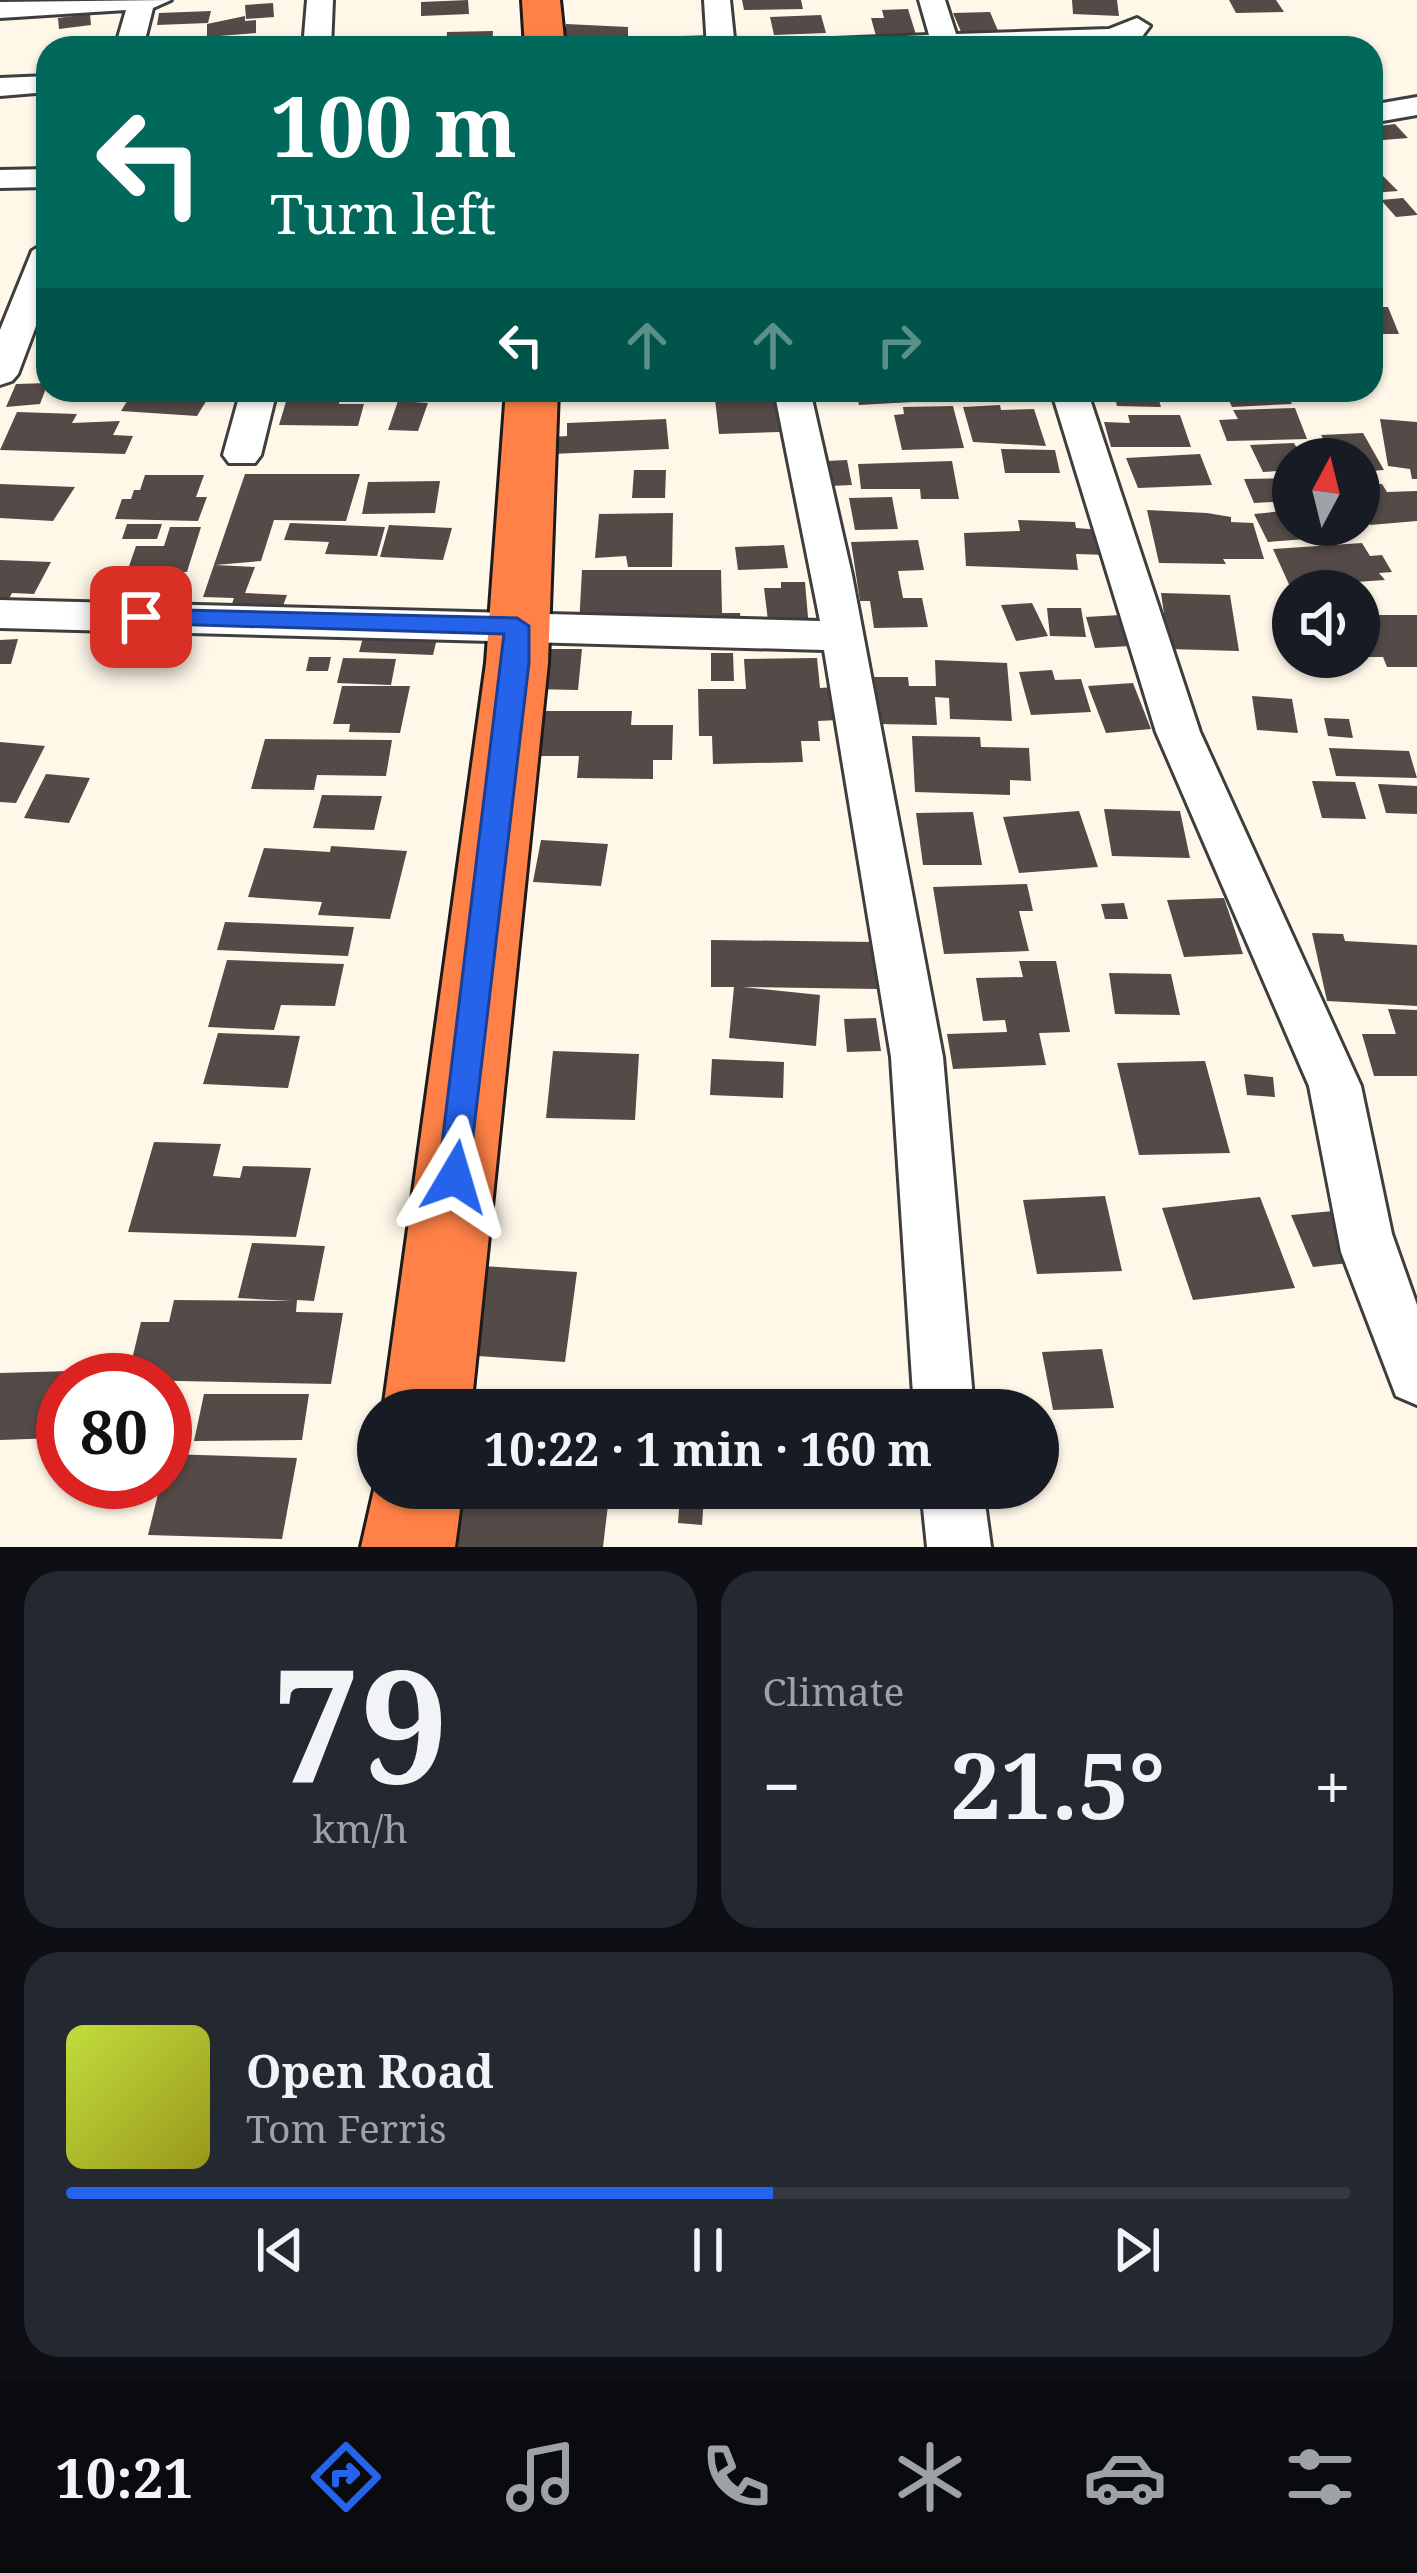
<!DOCTYPE html>
<html lang="en">
<head>
<meta charset="utf-8">
<style>
  :root { --surface:#171b24; --page:#242831; --text:#f1f3f6; --muted:#9ea1a6; --line:#363941; --accent:#2563eb }
  body { margin:0; font-family:"Noto Serif",serif; background:var(--page); color:var(--text); height:100vh; display:flex; flex-direction:column; font-size:45px; white-space:nowrap }
  * { box-sizing:border-box; margin:0 }
  p { font-size:39px; color:var(--muted) }
  .icon { flex:none; width:66px; height:66px; fill:none; stroke:currentColor; stroke-width:2; stroke-linecap:round; stroke-linejoin:round }
  .map { position:relative; height:1547px; overflow:hidden }
  .side { display:flex; flex-direction:column; gap:24px; padding:24px; background:#0d0f14; flex:1 }
  .side>* { flex:none }
  .guide { position:absolute; left:36px; top:36px; width:1347px; height:366px; border-radius:36px; box-shadow:0 3px 9px #0004; background:#00695c; color:#fff; overflow:hidden }
  .needle { width:78px; rotate:7deg }
  .buttons { position:absolute; left:1272px; top:438px; display:grid; gap:24px }
  .buttons a { display:grid; place-items:center; width:108px; height:108px; border-radius:50%; background:var(--surface); box-shadow:0 3px 9px #0004; font-size:60px }
  .speed { position:absolute; left:36px; top:1353px; display:flex; gap:24px; font-size:60px; font-weight:700; text-align:center }
  .speed>* { display:grid; place-content:center; width:156px; height:156px; border-radius:50%; background:var(--surface); box-shadow:0 3px 9px #0004; line-height:1 }
  .speed .limit { border:18px solid #d22; background:#fff; color:#111 }
  .pin { position:absolute; display:grid; place-items:center; width:102px; height:102px; color:#fff; margin:-51px; border-radius:24px; box-shadow:0 6px 18px #0006 }
  .me { position:absolute; width:132px; margin:-66px; rotate:7deg; stroke-linejoin:round; filter:drop-shadow(0 0 9px #0008) }
  .turn { display:flex; align-items:center; gap:42px; height:252px; padding:0 36px; font-size:54px }
  .turn .icon { width:156px; height:156px; stroke-width:2.5 }
  .turn b { display:block; font-size:84px; line-height:102px }
  .lanes { display:flex; align-items:center; height:114px; padding:0 36px; background:#0003; justify-content:center; gap:60px; direction:ltr }
  .lanes .off { opacity:.35 }
  .big { font-size:90px; font-weight:700; line-height:1.1 }
  .side .widget { flex:1; display:flex; flex-direction:column; justify-content:center; gap:18px; min-width:0; padding:0 42px; border-radius:36px; background:var(--page) }
  .side .dial { align-items:center; gap:0 }
  .dial b { font-size:156px; line-height:1 }
  .song { display:flex; align-items:center; gap:36px }
  .cover { width:144px; height:144px; border-radius:18px; background:linear-gradient(135deg,hsl(70 70% 55%),hsl(60 70% 35%)) }
  .played { height:12px; border-radius:6px; background:linear-gradient(90deg,var(--accent) 55%,var(--line) 55%) }
  .keys { display:flex; justify-content:space-around; direction:ltr }
  .heat { display:flex; justify-content:space-between; align-items:center; font-size:66px; direction:ltr }
  .side .tiles { flex:1; display:grid; gap:24px; grid-template-columns:1fr 1fr }
  .widget:last-child { grid-column:span 2 }
  .trip { position:absolute; left:357px; top:1389px; width:702px; height:120px; border-radius:60px; background:var(--surface); box-shadow:0 3px 9px #0004; font-weight:700; line-height:120px; text-align:center }
  .dock { display:flex; height:192px; justify-content:space-around; align-items:center; background:#090b0e; color:var(--muted) }
  .dock .icon { width:84px; height:84px }
  .dock .current { color:var(--accent) }
  .dock b { font-size:54px; color:var(--text) }
  .map>svg:first-child { display:block }
  .building { fill:#544a47 }
  .lines { fill:none; stroke-linecap:round; stroke-linejoin:round }
  .street-casing { stroke:#3e3e3e; stroke-width:6 }
  .highway-casing { stroke:#1c1c1c; stroke-width:6 }
  .street { fill:#fff; fill-rule:evenodd }
  .highway { fill:#ff8147; fill-rule:evenodd }
  .route { fill:#2563eb; stroke:#184099; stroke-width:3 }
</style>
</head>
<body>
<div class="map">
<svg width="1417" height="1547" viewBox="0 0 1417 1547">
  <rect width="100%" height="100%" fill="#fff8e9"/>
  <!-- building -->
  <path class="building" d="M468,0L469,14L421,16V2Z
    M742,0H801L803,9L744,10Z
    M1072,0H1117L1119,16L1073,14Z
    M1229,0H1276L1284,12L1236,13Z
    M273,3L274,17L246,19L245,5Z
    M908,9L917,38L876,36L871,18H884L882,10Z
    M211,11L208,23L157,25L159,13Z
    M990,12L999,33L962,34L953,13Z
    M90,14L91,25L59,29L58,18Z
    M821,15L826,33L774,35L770,17Z
    M245,16V21L256,20V33L207,37V24Z
    M566,24L628,27V45L563,48Z
    M493,31L492,48H446L447,32Z
    M711,35L713,47L657,48L655,37Z
    M1258,36H1288L1295,48H1265Z
    M1395,124L1408,138L1371,141V127Z
    M1381,174L1398,191L1371,193V175Z
    M1403,198L1417,214V215L1396,217L1381,200Z
    M1371,307H1388L1399,334H1371Z
    M48,383L40,404L6,407L16,384Z
    M134,390H213L197,416L121,411Z
    M265,390H378L376,397L340,396L339,404H364L358,426L279,425L288,395L265,394Z
    M686,390H775L780,432L719,434L715,399L686,400Z
    M855,390H928L931,401L859,405Z
    M1113,390H1156L1161,407L1117,406Z
    M1224,390H1284L1292,404L1232,407Z
    M398,401L428,403L418,431L388,430Z
    M1000,405L1001,410L1034,409L1046,446L973,442L963,407Z
    M953,406L964,448L902,450L894,415L904,414L903,407Z
    M1295,408L1307,439L1227,441L1219,420L1238,419L1233,410Z
    M17,412L77,414L72,423L120,421L113,435L133,436L125,454L0,450Z
    M1128,415H1180L1191,447H1111L1104,422L1130,423Z
    M666,419L669,449L551,454V437L567,436V423Z
    M1380,419L1417,422V479H1412L1410,469L1388,466Z
    M1363,433L1384,470L1359,472V459H1334L1321,435Z
    M1294,443L1303,459H1293V470L1263,472L1250,445Z
    M1001,449L1055,450L1060,473H1005Z
    M1200,454L1212,485L1138,488L1126,458Z
    M847,460L852,485L830,486L826,461Z
    M952,461L959,499H921L920,489H861L858,464Z
    M634,470H666L665,498H632Z
    M245,474H360L346,521L274,520L261,561L215,565L255,567L245,593L287,595L280,614L229,612L234,598L203,597Z
    M145,475H204L196,497H207L198,521L115,519L122,499H131L134,490H140Z
    M1293,478V501L1254,503L1244,479Z
    M440,481L435,513L362,514L368,482Z
    M0,484L75,487L53,521L0,518Z
    M1382,484L1387,492L1417,491V521L1370,525L1359,504V485Z
    M892,497L898,529L855,530L849,498Z
    M1147,510L1207,513L1231,517V522L1253,523L1264,559H1223L1226,564L1159,563Z
    M1293,510V525H1341L1346,536L1268,542L1254,514Z
    M673,513L672,567H628L626,556L595,558L599,514Z
    M1018,520L1075,522L1076,528L1102,530L1107,555L1076,554L1078,570L966,566L964,533L1020,531Z
    M290,523L385,527L377,556L325,554L329,542L284,540Z
    M127,524H162L157,539H122Z
    M389,525L452,528L443,560L380,557Z
    M170,527H201L187,572H127L136,546H164Z
    M918,540L924,570L898,571L903,598H922L928,627L874,628L870,601H860L851,542Z
    M1362,543L1370,556L1382,555L1392,572L1379,573L1385,580L1342,583L1346,591H1292L1273,549Z
    M784,545L788,568L738,570L735,547Z
    M0,560L51,562L34,594L12,593L7,603L0,602Z
    M582,570H721L722,613H740L741,626H579Z
    M134,581H162L154,608L126,607Z
    M781,582H805L809,629H769L764,588H781Z
    M1161,593L1230,595L1239,651L1169,649Z
    M1032,603L1048,636L1016,641L1001,605Z
    M1047,608H1081L1086,637L1050,636Z
    M1120,615L1131,646L1095,648L1086,617Z
    M1359,615H1417V667H1387L1383,657H1359Z
    M366,627L439,630L433,655L359,652Z
    M18,639L11,664H0V640Z
    M536,649H582L578,690L531,689Z
    M711,653H733L734,681H711Z
    M309,657H331L328,671H306Z
    M343,658L396,659L391,685L337,683Z
    M817,658L820,688L834,687L838,720L818,721L820,741H801L803,762L713,764L712,736H699L698,689H746L744,659Z
    M935,660L1007,663L1012,721L950,719L949,698L935,697L937,725L877,724L874,677H908L909,686H936Z
    M1052,670L1055,680L1081,679L1091,712L1031,715L1019,672Z
    M1133,683L1151,729L1106,733L1088,686Z
    M342,686H410L400,733L349,732L350,724H333Z
    M1252,696L1292,699L1298,733L1257,730Z
    M539,711H632L631,725H673L672,760H653V779L577,778L579,756H535Z
    M1324,718L1349,719L1353,738L1328,736Z
    M912,736L980,737L981,747L1029,748L1031,781L1010,780V795L915,792Z
    M265,739L392,740L386,776L317,775L314,790L251,789Z
    M0,742L45,746L16,803L0,802Z
    M1329,748L1409,751L1417,778L1336,776Z
    M46,774L90,778L69,823L24,818Z
    M1312,781L1355,782L1366,819L1322,818Z
    M1378,784L1417,786V814L1386,813Z
    M322,795L382,796L374,830L313,828Z
    M1104,809L1180,811L1190,858L1112,856Z
    M1079,811L1098,867L1019,873L1003,817Z
    M973,812L982,865H923L916,813Z
    M541,840L608,844L601,886L533,882Z
    M331,846L407,851L390,919L318,915L322,902L248,897L264,848L330,852Z
    M1027,884L1033,911H1019L1029,951L944,954L933,887Z
    M1224,898L1243,954L1184,957L1167,900Z
    M1124,903L1128,919H1105L1101,904Z
    M225,922L354,927L348,956L217,950Z
    M1312,933L1343,934L1345,941L1417,945V1006L1327,1001Z
    M711,940L875,942L878,989L743,987L820,995L816,1046L729,1038L734,987H711Z
    M227,960L344,964L335,1006L281,1005L274,1030L208,1027Z
    M1019,961H1056L1070,1032L1039,1033L1046,1065L953,1069L947,1034L1007,1032L1005,1020L983,1021L976,978L1023,977Z
    M1109,973L1171,974L1180,1015L1115,1014Z
    M1388,1009L1417,1010V1076H1374L1362,1034H1396Z
    M876,1018L881,1051L847,1052L844,1019Z
    M218,1033L300,1036L288,1088L203,1084Z
    M553,1051L639,1054L635,1120L546,1118Z
    M712,1059L784,1062L783,1098L710,1095Z
    M1205,1061L1230,1153L1139,1155L1117,1063Z
    M1244,1074L1273,1077L1275,1097L1247,1095Z
    M154,1142L221,1144L213,1176L240,1178L243,1166L311,1168L296,1237L128,1232Z
    M1105,1196L1122,1271L1037,1274L1023,1200Z
    M1260,1197L1295,1288L1193,1300L1162,1208Z
    M1343,1210L1366,1261L1313,1267L1291,1215Z
    M252,1243L325,1246L314,1301L297,1300L296,1312L343,1313L331,1384L127,1380L141,1322H169L174,1300L292,1301L238,1298Z
    M466,1265L577,1272L565,1362L450,1354Z
    M1102,1349L1114,1408L1053,1410L1042,1352Z
    M71,1371L69,1380H63L57,1438L0,1440V1373Z
    M204,1394H309L302,1440L194,1441Z
    M168,1454L297,1458L282,1539L148,1535L161,1482H165Z
    M445,1488H610L603,1547H435Z
    M680,1495L704,1497L702,1525L678,1523Z"/>
  <g class="lines">
    <!-- street casing -->
    <g class="street-casing">
      <path id="street" d="M171,0L153,8L143,48H115L126,10L0,18V2Z
        M307,0H333L331,48H303Z
        M704,0H730L735,48H707Z
        M919,0H945L956,34L1109,29L1137,18L1150,26L1141,38L1109,45L796,48L810,40L929,35Z
        M48,76V92L0,96V78Z
        M1417,97V115L1371,123V105Z
        M48,169V187L0,188V170Z
        M48,241V294L18,374L12,381L0,385V330L32,251Z
        M241,390H277L261,455L255,463H229L223,455Z
        M774,390H810L852,575L943,1057L974,1410H914L891,1057L824,650L0,628V600L820,621Z
        M1051,390H1087L1200,732L1361,1086L1392,1234L1417,1305V1405L1396,1396L1341,1252L1309,1086L1156,732Z
        M921,1488H983L991,1547H927Z"/>
    </g>
    <!-- highway casing -->
    <g class="highway-casing">
      <path id="highway" d="M522,0H560L565,48H525Z
        M506,390H558L548,663L471,1410H383L486,663Z
        M378,1472V1488H463L455,1547H361Z"/>
    </g>
    <!-- street -->
    <use href="#street" class="street"/>
    <!-- highway -->
    <use href="#highway" class="highway"/>
  </g>
  <!-- route -->
  <path class="route" d="M141,609L517,618L529,626V663L467,1187L455,1191L443,1187L438,1177L504,634L132,623L128,617L132,611Z"/>
</svg>
<div class="buttons">
<a><svg class="needle" viewBox="-14 -14 28 28"><path d="M0-13l5 13h-10z" fill="#e53935"/><path d="M0 13l5-13h-10z" fill="#9ea1a6"/></svg></a>
<a><svg class="icon" aria-label="sound" viewBox="0 0 24 24"><path d="M4 9h4l5-4v14l-5-4H4zM17 9q2 3 0 6"/></svg></a>
</div>
<div class="speed"><div class="limit">80</div></div>
<div class="pin" style="left:141px;top:617px;background:#d93025"><svg class="icon" aria-label="arrive" viewBox="0 0 24 24"><path d="M6 21V4h12l-3 4 3 4H6"/></svg></div>
<svg class="me" style="left:455px;top:1177px" viewBox="-20 -20 40 40"><path d="M0-17L14 15 0 8-14 15z" fill="#2563eb" stroke="#fff" stroke-width="4"/></svg>
<div class="trip">10:22 · 1 min · 160 m</div>
<div class="guide">
<div class="turn"><svg class="icon" aria-label="left" viewBox="0 0 24 24"><path d="M17 20v-9H6M10 6l-5 5 5 5"/></svg><div><b>100 m</b>Turn left</div></div>
<div class="lanes"><svg class="icon" aria-label="left" viewBox="0 0 24 24"><path d="M17 20v-9H6M10 6l-5 5 5 5"/></svg><svg class="icon off" aria-label="ahead" viewBox="0 0 24 24"><path d="M12 20V5M6 11l6-6 6 6"/></svg><svg class="icon off" aria-label="ahead" viewBox="0 0 24 24"><path d="M12 20V5M6 11l6-6 6 6"/></svg><svg class="icon off" aria-label="right" viewBox="0 0 24 24"><path d="M7 20v-9h11M14 6l5 5-5 5"/></svg></div>
</div>
</div>
<section class="side">
<div class="tiles">
<div class="widget dial"><b>79</b><p>km/h</p></div>
<div class="widget"><p>Climate</p>
<div class="heat"><a>−</a><b class="big">21.5°</b><a>+</a></div>
</div>
<div class="widget">
<div class="song"><i class="cover"></i><div><b>Open Road</b><p>Tom Ferris</p></div></div>
<div class="played"></div>
<div class="keys"><svg class="icon" aria-label="previous" viewBox="0 0 24 24"><path d="M18 5L8 12l10 7zM5 5v14"/></svg><svg class="icon" aria-label="pause" viewBox="0 0 24 24"><path d="M8 5v14M16 5v14"/></svg><svg class="icon" aria-label="next" viewBox="0 0 24 24"><path d="M6 5l10 7-10 7zM19 5v14"/></svg></div>
</div>
</div>
</section>
<nav class="dock">
<b>10:21</b>
<svg class="icon current" aria-label="directions" viewBox="0 0 24 24"><path d="M12 3l9 9-9 9-9-9zM9 14v-3h6M13 9l2 2-2 2"/></svg>
<svg class="icon" aria-label="music" viewBox="0 0 24 24"><path d="M9 18V5l10-2v13"/><circle cx="6" cy="18" r="3"/><circle cx="16" cy="16" r="3"/></svg>
<svg class="icon" aria-label="phone" viewBox="0 0 24 24"><path d="M5 4h4l2 5-3 2q2 4 5 5l2-3 5 2v4C11 20 4 13 5 4z"/></svg>
<svg class="icon" aria-label="climate" viewBox="0 0 24 24"><path d="M12 3v18M4 7l16 10M4 17L20 7"/></svg>
<svg class="icon" aria-label="car" viewBox="0 0 24 24"><path d="M5 17H2v-5l4-1 3-4h7l3 4 3 1v5h-3M9 17h6M6 11h13"/><circle cx="7" cy="17" r="2"/><circle cx="17" cy="17" r="2"/></svg>
<svg class="icon" aria-label="filters" viewBox="0 0 24 24"><path d="M4 7h16M4 17h16"/><circle cx="9" cy="7" r="2"/><circle cx="15" cy="17" r="2"/></svg>
</nav>
</body>
</html>
